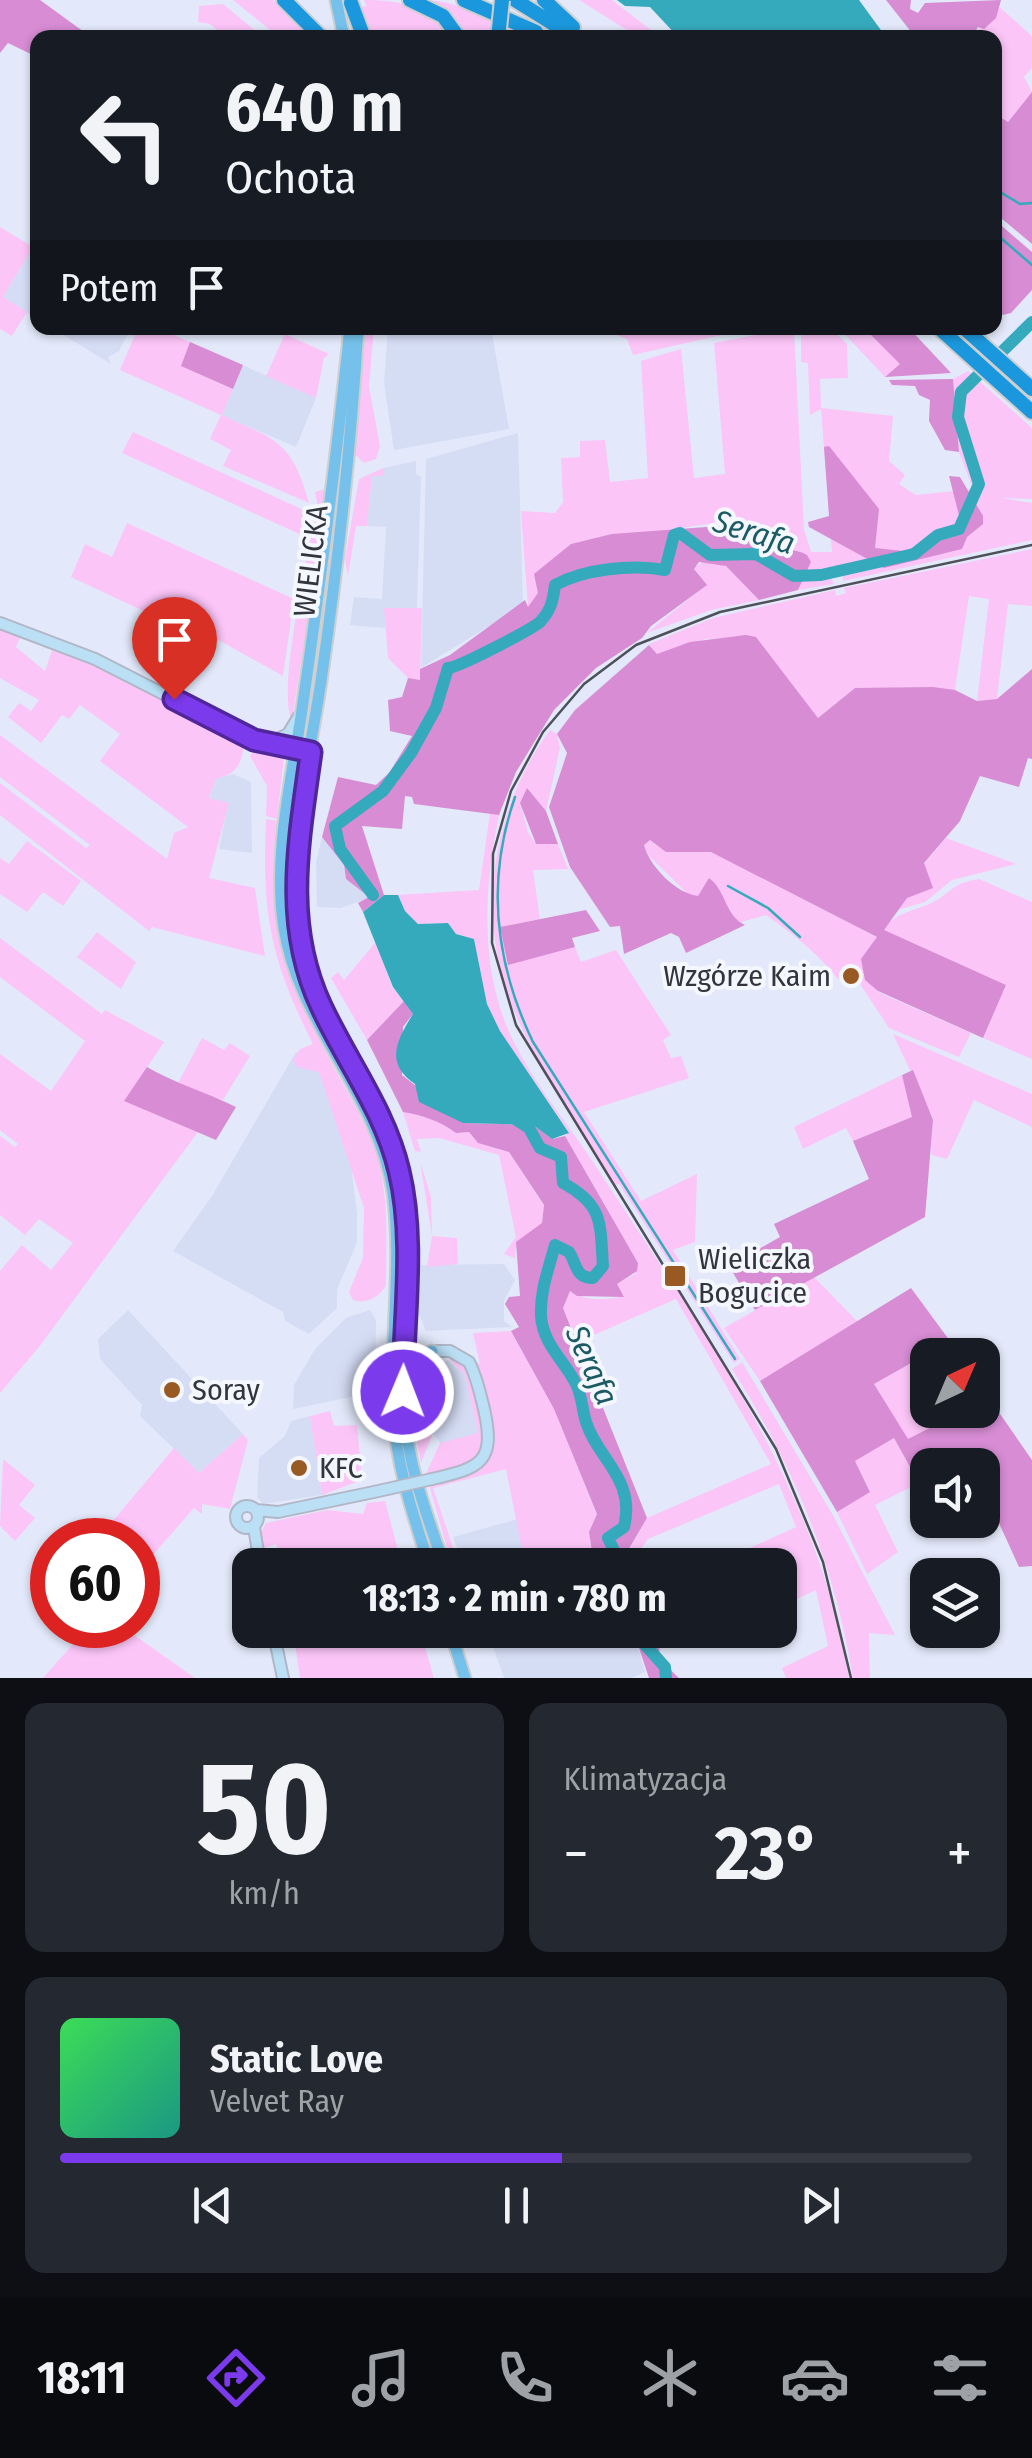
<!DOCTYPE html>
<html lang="pl">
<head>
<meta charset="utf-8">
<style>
  :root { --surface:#171b24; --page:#242831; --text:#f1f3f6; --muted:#9ea1a6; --line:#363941; --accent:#7c3aed }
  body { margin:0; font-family:"Fira Sans Condensed",sans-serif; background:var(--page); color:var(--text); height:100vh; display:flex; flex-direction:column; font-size:38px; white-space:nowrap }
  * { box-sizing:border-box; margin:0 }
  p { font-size:32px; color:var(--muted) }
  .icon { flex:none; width:55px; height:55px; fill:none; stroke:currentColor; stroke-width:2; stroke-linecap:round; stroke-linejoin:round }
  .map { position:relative; height:1678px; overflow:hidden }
  .drawer { display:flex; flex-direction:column; gap:25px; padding:25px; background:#0d0f14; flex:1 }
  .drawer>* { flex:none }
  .banner { position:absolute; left:30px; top:30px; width:972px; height:305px; border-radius:20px; box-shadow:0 2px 8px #0004; background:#171b24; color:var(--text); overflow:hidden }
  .needle { width:65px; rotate:44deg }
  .fabs { position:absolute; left:910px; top:1338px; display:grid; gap:20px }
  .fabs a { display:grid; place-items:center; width:90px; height:90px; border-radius:20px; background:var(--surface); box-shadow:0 2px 8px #0004; font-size:50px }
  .speed { position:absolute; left:30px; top:1518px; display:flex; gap:20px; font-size:50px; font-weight:700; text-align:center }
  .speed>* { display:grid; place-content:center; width:130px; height:130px; border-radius:50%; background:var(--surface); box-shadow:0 2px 8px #0004; line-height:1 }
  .speed .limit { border:15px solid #d22; background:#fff; color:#111 }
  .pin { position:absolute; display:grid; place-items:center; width:85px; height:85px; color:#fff; margin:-102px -42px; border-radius:50% 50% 50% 0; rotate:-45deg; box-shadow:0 0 10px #0007 }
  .pin .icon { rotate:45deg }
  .me { position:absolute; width:110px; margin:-55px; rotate:1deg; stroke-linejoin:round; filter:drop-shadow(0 0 8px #0008) }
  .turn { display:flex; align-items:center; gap:35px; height:210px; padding:0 30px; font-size:45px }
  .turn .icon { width:130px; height:130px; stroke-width:2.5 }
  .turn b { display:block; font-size:70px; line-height:85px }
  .then { display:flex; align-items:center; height:95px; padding:0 30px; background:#0003; gap:20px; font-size:38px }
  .big { font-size:75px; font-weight:700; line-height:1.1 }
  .drawer .widget { flex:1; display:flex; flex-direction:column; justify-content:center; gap:15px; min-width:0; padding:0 35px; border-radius:20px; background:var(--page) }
  .drawer .dial { align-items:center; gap:0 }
  .dial b { font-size:130px; line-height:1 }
  .song { display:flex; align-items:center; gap:30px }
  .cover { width:120px; height:120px; border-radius:15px; background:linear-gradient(135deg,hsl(130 70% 55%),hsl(170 70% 35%)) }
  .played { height:10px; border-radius:5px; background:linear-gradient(90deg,var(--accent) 55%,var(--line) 55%) }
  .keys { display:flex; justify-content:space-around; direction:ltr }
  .heat { display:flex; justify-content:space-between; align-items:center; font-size:55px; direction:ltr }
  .drawer .tiles { flex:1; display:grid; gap:25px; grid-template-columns:1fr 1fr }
  .widget:last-child { grid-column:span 2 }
  .trip { position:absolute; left:232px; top:1548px; width:565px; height:100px; border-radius:20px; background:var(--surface); box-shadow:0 2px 8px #0004; font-weight:700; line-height:100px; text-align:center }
  .tabs { display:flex; height:160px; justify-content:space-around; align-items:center; background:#090b0e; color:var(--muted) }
  .tabs .icon { width:70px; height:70px }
  .tabs .active { color:var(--accent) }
  .tabs b { font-size:45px; color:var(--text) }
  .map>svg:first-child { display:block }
  .built { fill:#d5ddf5 }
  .green { fill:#fbc5f7 }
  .forest { fill:#d78cd3 }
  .water { fill:#36aabd }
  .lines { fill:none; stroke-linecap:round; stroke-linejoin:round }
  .stream { stroke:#36aabd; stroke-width:2.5 }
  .river { stroke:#36aabd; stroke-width:12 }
  .secondary-casing { stroke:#b2b7c7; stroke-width:14 }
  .primary-casing { stroke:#cecfd0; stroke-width:15 }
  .highway-casing { stroke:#cecfd0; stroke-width:18 }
  .secondary { stroke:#bbe0f5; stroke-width:10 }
  .primary { stroke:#76c1eb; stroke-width:11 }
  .highway { stroke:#1b98dd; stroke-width:14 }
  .rail { stroke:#4e5159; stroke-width:2.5 }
  .secondary-bridge-casing { stroke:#b2b7c7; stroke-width:14; stroke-linecap:butt }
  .highway-bridge-casing { stroke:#cecfd0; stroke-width:18; stroke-linecap:butt }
  .secondary-bridge { stroke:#bbe0f5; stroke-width:10 }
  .highway-bridge { stroke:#1b98dd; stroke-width:14 }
  .route-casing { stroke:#51269a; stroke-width:25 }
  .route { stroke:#7c3aed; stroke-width:18 }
  .poi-dot { fill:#995923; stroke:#f4f7fd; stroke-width:4 }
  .labels { text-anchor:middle; stroke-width:8; stroke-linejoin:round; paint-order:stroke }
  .street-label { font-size:30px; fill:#33353c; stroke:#f4f7fd }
  .poi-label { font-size:30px; fill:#33353c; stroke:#f4f7fd; text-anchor:start }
  .water-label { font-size:32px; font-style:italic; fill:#1c5a64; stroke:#f4f7fd }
</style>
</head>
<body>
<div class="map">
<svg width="1032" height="1678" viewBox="0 0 1032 1678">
  <rect width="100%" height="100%" fill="#e3e9fa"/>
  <!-- built -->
  <path class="built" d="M33,247L37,250V319L3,297Z
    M52,328H131L119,351L108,357L111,364Z
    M388,328H491L509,429L394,450L384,383Z
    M243,365L316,398L296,447L221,415Z
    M518,433L523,605L421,668L426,459Z
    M416,461V474L421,477L417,608H385V628L350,625L354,597L382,599L386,527L367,526L372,476L383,468Z
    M233,774L251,782L252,853L219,849L228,804L209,799L216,779Z
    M322,837L344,865L346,879L370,898L340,908L317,907L316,862Z
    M296,1052L308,1062L319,1059L347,1134L357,1213V1242L337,1290V1308L309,1334L285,1321L283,1312L173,1251L212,1196Z
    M504,1264L515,1280L504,1301V1321L512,1327L426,1331L417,1310V1265Z
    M128,1310L243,1434L199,1473L140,1416L142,1405L100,1359L98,1339Z
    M370,1310L376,1320L375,1392L293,1409L294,1385L315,1349L346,1318Z
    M448,1360L465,1375L479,1434L440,1443L425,1422L417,1383L422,1371Z
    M310,1416L322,1495L263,1504L257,1497L259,1458L285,1436L291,1421Z
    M518,1519L525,1565H471L462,1560L453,1537Z
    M487,1630H633L645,1672L631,1678H504Z"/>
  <!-- green -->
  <path class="green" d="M233,0H273L314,37H279Z
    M364,0C406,0 425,8 454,37H367L361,7L367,6Z
    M421,0C451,0 469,9 495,24L493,37H463Z
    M579,0H612L660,37H638Z
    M223,4L263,37H224L210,24L198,22L199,6Z
    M997,5L1032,36V68L1024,77L1032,92L1007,123L995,114V38H972Z
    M0,227L33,247L3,297L27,312L12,336L0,329Z
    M138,328H158L190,342L182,366L233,389L222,415C276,440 292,441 309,503L223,466L231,450L210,439L221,415L120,370Z
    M366,328H374L369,387L380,446L376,459L364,463L355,455V446Z
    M599,328H753L633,355L627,339Z
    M790,328H794L804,530L811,552H832L821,409L810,415L808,363L801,362V328H831L847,344L848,378L820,379L821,408L893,416L889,461L905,475L899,484L916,495L973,489L959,452L953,379L968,371L1032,428V499L1001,498L1032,503V540L843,581V576L831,578L834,584L798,590L811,562L800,551L770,553L755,548L759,533C689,501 601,563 539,593L528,608L521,511L555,513L563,502L561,458L580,457V441L605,440L610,482L648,478L641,361L681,349L694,478L725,474L714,343Z
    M839,328H877L871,335L901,364L885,377Z
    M285,334L329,354L324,358L316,398L266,376Z
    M133,432L310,513L306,537L122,453Z
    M383,468L384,476H372L367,526H356L348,576L345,559L359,479Z
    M325,489L328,491L292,720C276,690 311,544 317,502L315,492Z
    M127,523L294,599L283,676L163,609L158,618L71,577L85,544L112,557Z
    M1032,549V606L1008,604L997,699L977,701L989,599L969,596L955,690L855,688L818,718L756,637L706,639L657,654L649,644L713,618L835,590L836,596L846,593L844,588Z
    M706,560L726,566L759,600L711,610L647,633L706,585L694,568Z
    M384,608H422L420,680L408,678L388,658Z
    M0,630L20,638L16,647L45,671L52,650L107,670L245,741C241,764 239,773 216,779L209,798L229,803L209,878L255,888L265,956L152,927L149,931L0,815V783L86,848L90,845L0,777V735L167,859L174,833L188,827L100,761L120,734L80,705L69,719L62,715L41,743L8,717L19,703L31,711L39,700L0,678Z
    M550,730L557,734L560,748L546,811L527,789L520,803L528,832L536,844H558L568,869L533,870L540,919L501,927L509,964L575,947L581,962L616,950L671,1035L663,1040L671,1058L681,1056L689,1078L584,1112L641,1201L697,1174L695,1242L673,1250L740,1359L734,1363L619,1184L615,1185C583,1131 544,1078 518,1020C474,925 489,813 550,730Z
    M256,748L284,757L277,819L266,816L267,786L250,756Z
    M490,813L499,815C484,885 479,970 512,1038C533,1082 568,1124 595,1165C700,1327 817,1484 849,1678H786L782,1668L828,1646L816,1590L780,1607V1565H732L728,1558L796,1527L779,1484L648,1539L641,1549L630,1548L647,1518L771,1464L676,1299L578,1342L563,1308L570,1290C584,1302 607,1300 624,1296L616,1284L635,1274L638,1263L565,1136L569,1132L500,1031L487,1004L474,939L456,934L448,923L418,924L405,911L398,895L479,890Z
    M266,819L277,821C263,914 290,985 333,1066C350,1097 370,1129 379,1163C389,1203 386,1244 386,1285C381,1296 366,1305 353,1300L349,1292L363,1258L364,1208L319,1072L297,1067L293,1060L300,1049L313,1044C270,959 262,914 266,819Z
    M946,838L1016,864L952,880L925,902L897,910L924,864Z
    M650,840C670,859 686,843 709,851C768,871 823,908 878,938V992L971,1033L959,1057L889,1028L860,984L838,979C817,953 797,937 766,915L738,923L710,878L698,897L690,896L646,853L644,845Z
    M27,841L81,881L63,906L43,892L27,912L0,894V858L9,864Z
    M979,879L1032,902V1059L983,1038L1006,985L883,930C897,911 910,913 931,903C954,892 949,884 979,879Z
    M97,932L136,962L121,989L77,957Z
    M0,938L102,1014L105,1010L164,1042L125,1101L198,1132L39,1347L0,1393V1271L22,1245L51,1270L73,1243L39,1219L25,1235L0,1215V1136L15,1147L18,1144L0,1130V1054L51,1091L85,1041L0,977Z
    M376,942L392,987L404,1001L367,1040L331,978L338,972L344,980Z
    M893,1034L1032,1094V1127L974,1100L947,1159L931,1155L933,1119Z
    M202,1038L224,1050L230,1043L250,1056L223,1100L177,1085Z
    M902,1075L913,1117L853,1141L846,1128L803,1149L794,1127Z
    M417,1110L458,1133L469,1132L478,1143L509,1152L544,1206L542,1223L516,1247L515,1258L504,1254L516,1237L499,1155L439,1138L417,1139L421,1152L415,1151L403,1112Z
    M420,1161L431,1197L432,1236L457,1238L458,1264L427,1267L432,1236Z
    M814,1277L858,1322L760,1381L724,1328Z
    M511,1331L554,1409L597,1514L589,1532L594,1565H525L506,1469L433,1488L459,1565H452L426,1474L440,1443L478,1433L465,1375L450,1360L451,1345L480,1364L473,1333Z
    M950,1341L963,1355H928V1410H965L908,1440L874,1384Z
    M431,1355L439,1364L422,1371C415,1389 420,1416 434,1430L421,1463L413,1423L414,1367Z
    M742,1362L834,1517L895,1635L869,1633L870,1678H853C835,1566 793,1464 732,1369Z
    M330,1411L334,1426L357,1425L362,1480L322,1495L310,1416Z
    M243,1434L248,1440L230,1509L202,1504V1514L194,1508L138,1572V1540H97L174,1448L199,1473Z
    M894,1438L919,1482L925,1476L927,1498L919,1483L875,1505L898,1552L867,1574L837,1512L870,1491L855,1461Z
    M3,1459L35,1485L19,1505L35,1518L15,1541L0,1526Z
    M385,1501L402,1565H283L276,1544L264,1548L261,1533L266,1523L327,1510L363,1514L367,1503Z
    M90,1625H120L195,1678H43Z
    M293,1630H420L434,1678H300Z"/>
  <!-- forest -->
  <path class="forest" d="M0,0H40L91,37L38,38L37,57L8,43L0,53Z
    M886,0H911L910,9L918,13L925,3L1001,0L996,18L984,29L978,27L972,37L916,38Z
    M1032,92V244L995,213V114L1008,122Z
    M995,220L1032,252V290L1011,313L1003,315L995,308Z
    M877,328H909L951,373L885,377L900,364L871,335Z
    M190,342L243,365L233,389L181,366Z
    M953,379L959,452L945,450L929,421L930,400L919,395L915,386L892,385L889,380Z
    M829,446L879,509L875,548L903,551L957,534L962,527L949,476L960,477L983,516V524L967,537L962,549L884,568L809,527L808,522L829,516L824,447Z
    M747,524L755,525L759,532L755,547C772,557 790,544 807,555L811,562L798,590L759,600L726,566L699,562L694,569L707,585L651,626L642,638L596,668L554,710L516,772L499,815L414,804L412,797L405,796L402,829L362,826L384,895L363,912L358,903L369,897L346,879L344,865L322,837L338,777L376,785L389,773L412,736L390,731L388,700L402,697L408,678L420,680V669L450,655L525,600L528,607L538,593L534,574L571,544L612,534Z
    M746,635L756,637L818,718L855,688L933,687L955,690L977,701L997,699L1032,669V759L1028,758L1019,787L980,776L960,821L924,863L933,888L907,898L884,930L1006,985L983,1038L878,991L865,980L861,959L877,937L711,852H666L650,840L644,845C649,866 677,894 698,896L709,878C726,890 725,916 745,925L686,953L679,937L671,933L624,954L620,926L610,927L570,867L549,807L567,753L557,734L575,710L649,645L657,654L690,642Z
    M527,788L546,811L558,844H536L520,803Z
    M586,910L600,931L572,938L575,947L508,965L500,927Z
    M404,1001L413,1014L403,1027L402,1075L463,1123L533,1125L552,1139L565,1136L638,1263L637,1271L617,1284L624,1297L577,1296L570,1291L563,1308L647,1518L623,1559L626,1565H594L589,1532L597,1514L554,1409L511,1331L519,1327L505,1304L509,1297L520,1296L516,1242L542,1223L544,1205L509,1152L478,1143L469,1132L456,1133C440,1121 422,1115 403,1112L367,1040Z
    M147,1067C176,1084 206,1092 236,1107L216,1140L124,1101Z
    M913,1070L933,1120L925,1217L755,1310L729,1266L780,1237L774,1224L869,1179L853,1141L912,1117L902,1075Z
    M911,1288L950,1341L874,1384L908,1439L965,1410H982L983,1401L989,1398L1032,1460V1566L1019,1567L983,1488L982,1465H969L962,1453L942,1465H928L927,1474L919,1483L894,1438L855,1461L870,1492L837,1512L760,1381Z
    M633,1630H660L659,1659L679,1678H649Z"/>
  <!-- water -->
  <path class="water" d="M617,0H859L886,37H678L650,7L625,6Z
    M384,895H398L405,911L418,924L448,923L456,934L474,939L487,1004L500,1031L569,1133L552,1139L533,1125L463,1123L419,1102L415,1084C384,1063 397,1040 413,1014L393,987L363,912Z"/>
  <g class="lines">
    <!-- stream -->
    <path class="stream" d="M995,189L1020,204L1032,203
      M995,233L1032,265
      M515,797C486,880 495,963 533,1042L735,1359
      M728,886L768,908L800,937"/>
    <!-- river -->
    <path class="river" d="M373,895L340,849L335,826L383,791L411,753L436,708L448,668C458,668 532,629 540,622C551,610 553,601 555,585C584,569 632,564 665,570L674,535L680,533L710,555L756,554L794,576L821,575L914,554L938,535L959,529L979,484L958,417L961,392L1032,322
      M512,1117L529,1128L540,1148L561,1157L563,1183C604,1205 600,1224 603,1266L593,1278C575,1278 577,1264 569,1252L555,1245C548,1271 540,1291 541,1316C543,1345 565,1361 576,1384C582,1396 582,1409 586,1422C598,1460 636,1479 624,1527L608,1538L621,1565
      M641,1630L639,1638L665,1667L666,1678"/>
    <!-- secondary casing -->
    <g class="secondary-casing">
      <path id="secondary" d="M0,623L95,659L254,740L300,750
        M269,743L288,734L299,716
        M432,1479C481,1468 496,1462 484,1409C480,1393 477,1377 469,1362L450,1351H432
        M236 1517a11 11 0 1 1 22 0a11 11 0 1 1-22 0Z
        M256,1510L278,1512L374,1492
        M254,1527L260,1565
        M273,1630L283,1678"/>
    </g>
    <!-- primary casing -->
    <g class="primary-casing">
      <path id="primary" d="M336,0L344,38
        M350,328C337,453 321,578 303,703C293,775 272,854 284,928C299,1024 379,1095 393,1192C403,1266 389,1343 394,1418C397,1469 414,1517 429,1565
        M358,328C351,446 338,563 321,681C309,761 287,847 297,928C310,1025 391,1096 403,1193C413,1268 398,1344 405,1419C409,1469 428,1518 444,1565
        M407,1378L418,1358L432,1351
        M450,1630L465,1678"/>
    </g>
    <!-- highway casing -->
    <g class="highway-casing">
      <path id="highway" d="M284,0L322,38
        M410,0L443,16L459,38
        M464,0L536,32
        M515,0L576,38
        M544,0L573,27
        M351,3L364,38
        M939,328L1032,412
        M964,328L1032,389"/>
    </g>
    <!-- secondary -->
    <use href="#secondary" class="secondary"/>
    <!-- primary -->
    <use href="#primary" class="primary"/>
    <!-- highway -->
    <use href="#highway" class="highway"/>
    <!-- rail -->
    <path class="rail" d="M851,1678L823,1562L776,1449L516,1025L492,943L493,854L511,791L543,732L584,684L636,645L720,612L1032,545"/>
    <!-- secondary-bridge casing -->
    <g class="secondary-bridge-casing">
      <path id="secondary-bridge" d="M374,1492L432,1479"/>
    </g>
    <!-- highway-bridge casing -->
    <g class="highway-bridge-casing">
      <path id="highway-bridge" d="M498,38L502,0"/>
    </g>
    <!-- secondary-bridge -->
    <use href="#secondary-bridge" class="secondary-bridge"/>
    <!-- highway-bridge -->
    <use href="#highway-bridge" class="highway-bridge"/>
  </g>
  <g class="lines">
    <!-- route casing -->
    <g class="route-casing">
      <path id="route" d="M174,699L254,740L311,752C299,840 282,923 321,1006C347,1062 385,1111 399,1171C416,1241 403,1320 403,1392"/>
    </g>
    <!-- route -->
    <use href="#route" class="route"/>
  </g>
  <!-- markers -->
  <g class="poi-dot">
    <circle cx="851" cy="976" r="10"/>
    <rect x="663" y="1264" width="24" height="24" rx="5"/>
    <circle cx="172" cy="1390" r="10"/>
    <circle cx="299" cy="1468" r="10"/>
  </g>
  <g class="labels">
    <!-- street labels -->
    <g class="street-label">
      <text transform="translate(311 561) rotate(-83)" y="10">WIELICKA</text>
    </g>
    <!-- poi labels -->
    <g class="poi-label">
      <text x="831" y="986" text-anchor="end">Wzgórze Kaim</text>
      <text x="698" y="1269">Wieliczka<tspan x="698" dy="34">Bogucice</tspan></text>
      <text x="192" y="1400">Soray</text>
      <text x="319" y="1478">KFC</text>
    </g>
    <!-- water labels -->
    <g class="water-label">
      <text transform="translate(754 532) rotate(17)" y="11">Serafa</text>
      <text transform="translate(592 1365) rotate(66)" y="11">Serafa</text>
    </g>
  </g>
</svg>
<div class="fabs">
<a><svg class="needle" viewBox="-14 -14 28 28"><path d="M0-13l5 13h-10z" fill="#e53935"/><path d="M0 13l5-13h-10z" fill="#9ea1a6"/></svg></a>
<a><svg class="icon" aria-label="sound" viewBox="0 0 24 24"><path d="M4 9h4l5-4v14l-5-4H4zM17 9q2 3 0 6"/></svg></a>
<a><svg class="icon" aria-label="layers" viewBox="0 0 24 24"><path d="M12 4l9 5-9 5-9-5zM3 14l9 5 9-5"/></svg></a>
</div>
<div class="speed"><div class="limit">60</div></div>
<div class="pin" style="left:174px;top:699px;background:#d93025"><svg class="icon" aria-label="arrive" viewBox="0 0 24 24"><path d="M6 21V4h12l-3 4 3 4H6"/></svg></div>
<svg class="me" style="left:403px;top:1392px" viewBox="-20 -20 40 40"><circle r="17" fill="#7c3aed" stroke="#fff" stroke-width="3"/><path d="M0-11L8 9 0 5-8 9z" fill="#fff"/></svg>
<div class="trip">18:13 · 2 min · 780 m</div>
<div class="banner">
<div class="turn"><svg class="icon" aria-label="left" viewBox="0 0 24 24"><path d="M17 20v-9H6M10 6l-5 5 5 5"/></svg><div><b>640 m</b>Ochota</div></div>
<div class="then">Potem<svg class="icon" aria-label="arrive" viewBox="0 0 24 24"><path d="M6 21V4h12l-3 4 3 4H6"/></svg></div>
</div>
</div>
<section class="drawer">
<div class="tiles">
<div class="widget dial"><b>50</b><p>km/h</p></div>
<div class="widget"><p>Klimatyzacja</p>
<div class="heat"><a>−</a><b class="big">23°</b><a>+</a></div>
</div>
<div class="widget">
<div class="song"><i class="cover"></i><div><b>Static Love</b><p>Velvet Ray</p></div></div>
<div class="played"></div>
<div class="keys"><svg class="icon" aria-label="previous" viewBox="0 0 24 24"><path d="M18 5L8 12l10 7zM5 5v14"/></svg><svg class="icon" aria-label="pause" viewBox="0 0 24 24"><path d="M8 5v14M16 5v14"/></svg><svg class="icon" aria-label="next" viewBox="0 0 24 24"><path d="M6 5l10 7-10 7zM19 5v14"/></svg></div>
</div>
</div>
</section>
<nav class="tabs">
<b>18:11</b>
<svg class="icon active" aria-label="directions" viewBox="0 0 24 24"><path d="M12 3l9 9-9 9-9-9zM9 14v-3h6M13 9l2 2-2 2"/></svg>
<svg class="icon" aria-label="music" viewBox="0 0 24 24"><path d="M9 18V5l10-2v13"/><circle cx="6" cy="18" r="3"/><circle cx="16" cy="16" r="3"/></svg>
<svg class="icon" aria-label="phone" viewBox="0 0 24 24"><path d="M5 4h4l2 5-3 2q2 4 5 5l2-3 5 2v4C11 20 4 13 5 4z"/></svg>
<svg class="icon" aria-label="climate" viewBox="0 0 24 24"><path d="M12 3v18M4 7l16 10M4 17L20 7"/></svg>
<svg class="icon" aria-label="car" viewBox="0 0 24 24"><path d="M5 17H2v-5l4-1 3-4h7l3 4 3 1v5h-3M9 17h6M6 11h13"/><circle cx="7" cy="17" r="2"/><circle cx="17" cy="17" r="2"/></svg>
<svg class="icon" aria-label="filters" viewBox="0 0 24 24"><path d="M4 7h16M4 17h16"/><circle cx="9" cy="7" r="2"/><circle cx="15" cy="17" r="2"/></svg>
</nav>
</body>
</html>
